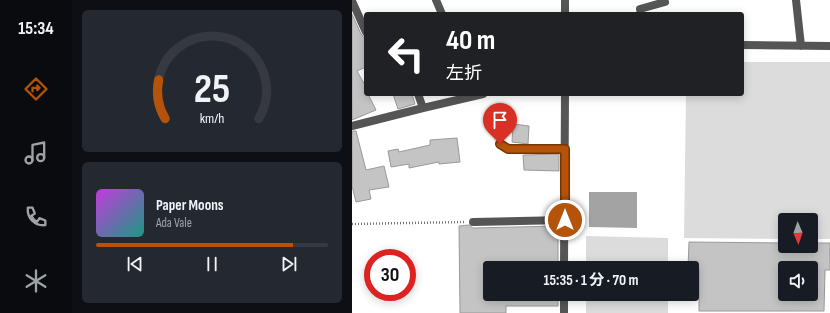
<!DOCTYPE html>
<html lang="ja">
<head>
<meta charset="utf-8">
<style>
  :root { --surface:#171b24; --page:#242831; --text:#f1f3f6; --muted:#9ea1a6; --line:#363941; --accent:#b45309 }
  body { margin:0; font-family:"Sofia Sans Condensed","Noto Sans JP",sans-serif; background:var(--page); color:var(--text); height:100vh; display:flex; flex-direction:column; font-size:15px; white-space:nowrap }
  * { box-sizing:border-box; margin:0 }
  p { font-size:13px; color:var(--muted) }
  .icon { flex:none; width:22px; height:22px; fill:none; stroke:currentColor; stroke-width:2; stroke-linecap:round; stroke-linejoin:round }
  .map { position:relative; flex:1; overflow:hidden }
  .side { display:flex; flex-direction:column; gap:10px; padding:10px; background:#0d0f14; width:280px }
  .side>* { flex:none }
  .top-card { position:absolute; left:12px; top:12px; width:380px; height:84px; border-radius:4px; box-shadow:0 2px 10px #0003; background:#202124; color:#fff; overflow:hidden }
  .needle { width:26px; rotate:178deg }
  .buttons { position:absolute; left:426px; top:213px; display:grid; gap:8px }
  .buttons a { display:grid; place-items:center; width:40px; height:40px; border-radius:4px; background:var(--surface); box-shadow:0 2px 10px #0003; font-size:20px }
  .speed { position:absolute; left:12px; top:249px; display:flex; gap:8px; font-size:20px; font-weight:700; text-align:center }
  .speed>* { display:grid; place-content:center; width:52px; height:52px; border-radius:50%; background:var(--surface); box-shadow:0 2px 10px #0003; line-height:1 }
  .speed .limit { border:6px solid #d22; background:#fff; color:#111 }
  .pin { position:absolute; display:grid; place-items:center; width:34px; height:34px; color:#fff; margin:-41px -17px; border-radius:50% 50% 50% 0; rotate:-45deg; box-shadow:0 0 4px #0007 }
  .pin .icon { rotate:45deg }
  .me { position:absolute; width:44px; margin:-22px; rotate:0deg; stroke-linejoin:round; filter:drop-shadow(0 0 3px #0008) }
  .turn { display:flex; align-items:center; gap:14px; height:84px; padding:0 16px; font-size:18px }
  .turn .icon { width:52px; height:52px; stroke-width:2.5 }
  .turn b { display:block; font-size:28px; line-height:34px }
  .side .widget { flex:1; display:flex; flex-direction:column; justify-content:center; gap:6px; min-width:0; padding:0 14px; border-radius:6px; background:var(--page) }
  .side .dial { align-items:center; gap:0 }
  .dial svg { height:104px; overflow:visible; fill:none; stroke:var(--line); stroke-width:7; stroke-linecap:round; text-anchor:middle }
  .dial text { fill:var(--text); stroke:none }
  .song { display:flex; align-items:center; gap:12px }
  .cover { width:48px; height:48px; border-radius:6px; background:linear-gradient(135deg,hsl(290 70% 55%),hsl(170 70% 35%)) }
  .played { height:4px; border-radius:2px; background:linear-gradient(90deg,var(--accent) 85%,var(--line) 85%) }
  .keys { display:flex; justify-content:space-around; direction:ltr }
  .trip { position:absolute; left:131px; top:261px; width:216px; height:40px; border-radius:4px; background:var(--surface); box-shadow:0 2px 10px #0003; font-weight:700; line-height:40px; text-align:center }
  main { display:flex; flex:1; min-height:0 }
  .menu { display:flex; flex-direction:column; width:72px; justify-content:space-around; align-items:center; background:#090b0e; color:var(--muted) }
  .menu .icon { width:28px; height:28px }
  .menu .active { color:var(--accent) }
  .menu b { font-size:18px; color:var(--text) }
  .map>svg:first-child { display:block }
  .green { fill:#dcdcdc }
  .water { fill:#a3a3a3 }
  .building { fill:#c4c4c4; stroke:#999; fill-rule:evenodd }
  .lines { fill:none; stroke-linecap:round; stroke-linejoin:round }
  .path { stroke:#777; stroke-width:2.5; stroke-dasharray:1 2; stroke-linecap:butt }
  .minor { stroke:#555; stroke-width:8 }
  .route-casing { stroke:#753606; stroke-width:10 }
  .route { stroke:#b45309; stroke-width:7 }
</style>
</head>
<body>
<main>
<nav class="menu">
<b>15:34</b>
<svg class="icon active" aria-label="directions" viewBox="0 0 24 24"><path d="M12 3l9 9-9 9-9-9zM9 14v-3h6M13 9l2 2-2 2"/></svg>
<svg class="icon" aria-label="music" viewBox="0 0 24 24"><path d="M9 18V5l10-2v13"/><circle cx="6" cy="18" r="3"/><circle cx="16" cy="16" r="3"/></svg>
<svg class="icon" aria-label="phone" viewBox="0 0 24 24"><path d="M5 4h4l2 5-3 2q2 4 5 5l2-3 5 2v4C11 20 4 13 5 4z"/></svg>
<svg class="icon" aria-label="climate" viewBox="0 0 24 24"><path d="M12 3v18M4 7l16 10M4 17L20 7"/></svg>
</nav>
<section class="side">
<div class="widget dial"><svg viewBox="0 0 100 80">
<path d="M14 69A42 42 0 1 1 86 69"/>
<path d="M14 69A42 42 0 0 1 9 39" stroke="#b45309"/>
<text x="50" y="56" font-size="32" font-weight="700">25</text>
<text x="50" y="72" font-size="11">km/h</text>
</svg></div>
<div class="widget">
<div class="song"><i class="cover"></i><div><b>Paper Moons</b><p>Ada Vale</p></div></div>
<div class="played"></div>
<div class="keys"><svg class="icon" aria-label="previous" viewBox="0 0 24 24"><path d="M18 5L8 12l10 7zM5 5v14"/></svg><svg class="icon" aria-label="pause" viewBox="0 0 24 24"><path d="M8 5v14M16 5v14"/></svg><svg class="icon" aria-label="next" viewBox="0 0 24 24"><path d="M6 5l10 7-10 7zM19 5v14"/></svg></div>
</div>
</section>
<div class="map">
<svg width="478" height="313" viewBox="0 0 478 313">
  <rect width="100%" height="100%" fill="#fff"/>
  <!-- green -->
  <path class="green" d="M390,62H478V239H459V220H433V239L332,238L334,94H390Z
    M234,236L316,238V268H234Z
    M234,294H316V313H234Z"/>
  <!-- water -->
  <path class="water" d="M237,192H285V228L237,227Z"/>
  <!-- building -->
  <path class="building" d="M0,14L9,34L14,40V67L5,71L14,87V94H16L24,110L0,120Z
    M41,94H60L63,104L46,109Z
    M161,124L177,126L176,144L160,142Z
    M0,131H4L14,170L32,166L37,187L17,190L19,199L4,202L0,186Z
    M105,138L108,162L87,164V162L57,168V164L39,167L36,151L46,149L47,152L78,145V140Z
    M207,154V171L172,170L171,155Z
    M117,225L121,228L206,226V268H138V294H206V306H154V313H108L107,226Z
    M337,242L433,243V246H459V243H478V270H473L472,311H347V269L336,268ZM433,268H459V294H433Z"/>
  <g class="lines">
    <!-- path -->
    <path class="path" d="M0,224L112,222"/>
    <!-- minor -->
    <path class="minor" d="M84,0L90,14
      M444,0L449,46
      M0,1L14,32
      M213,14V0
      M289,14L288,9L313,2
      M390,45L478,46
      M66,94L71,108L131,94
      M0,126L71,108
      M148,144L156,149H213
      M121,222L213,220
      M212,268L213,94
      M212,313V294"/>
  </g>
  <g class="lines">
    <!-- route casing -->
    <g class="route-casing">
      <path id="route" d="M148,144L156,149H213V220"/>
    </g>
    <!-- route -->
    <use href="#route" class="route"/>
  </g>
</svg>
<div class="buttons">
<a><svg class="needle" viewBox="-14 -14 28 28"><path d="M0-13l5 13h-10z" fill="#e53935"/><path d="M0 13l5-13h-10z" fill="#9ea1a6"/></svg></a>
<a><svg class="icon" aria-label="sound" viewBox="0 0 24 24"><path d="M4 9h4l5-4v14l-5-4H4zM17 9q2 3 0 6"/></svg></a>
</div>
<div class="speed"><div class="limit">30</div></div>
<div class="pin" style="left:148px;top:144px;background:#d93025"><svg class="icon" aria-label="arrive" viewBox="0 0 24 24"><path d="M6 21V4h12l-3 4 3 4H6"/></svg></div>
<svg class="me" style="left:213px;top:220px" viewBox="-20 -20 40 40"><circle r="17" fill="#b45309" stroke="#fff" stroke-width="3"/><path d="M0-11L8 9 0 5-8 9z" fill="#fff"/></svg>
<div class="trip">15:35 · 1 分 · 70 m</div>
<div class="top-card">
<div class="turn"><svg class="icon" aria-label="left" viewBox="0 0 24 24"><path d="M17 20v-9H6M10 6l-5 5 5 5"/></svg><div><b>40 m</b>左折</div></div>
</div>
</div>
</main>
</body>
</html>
